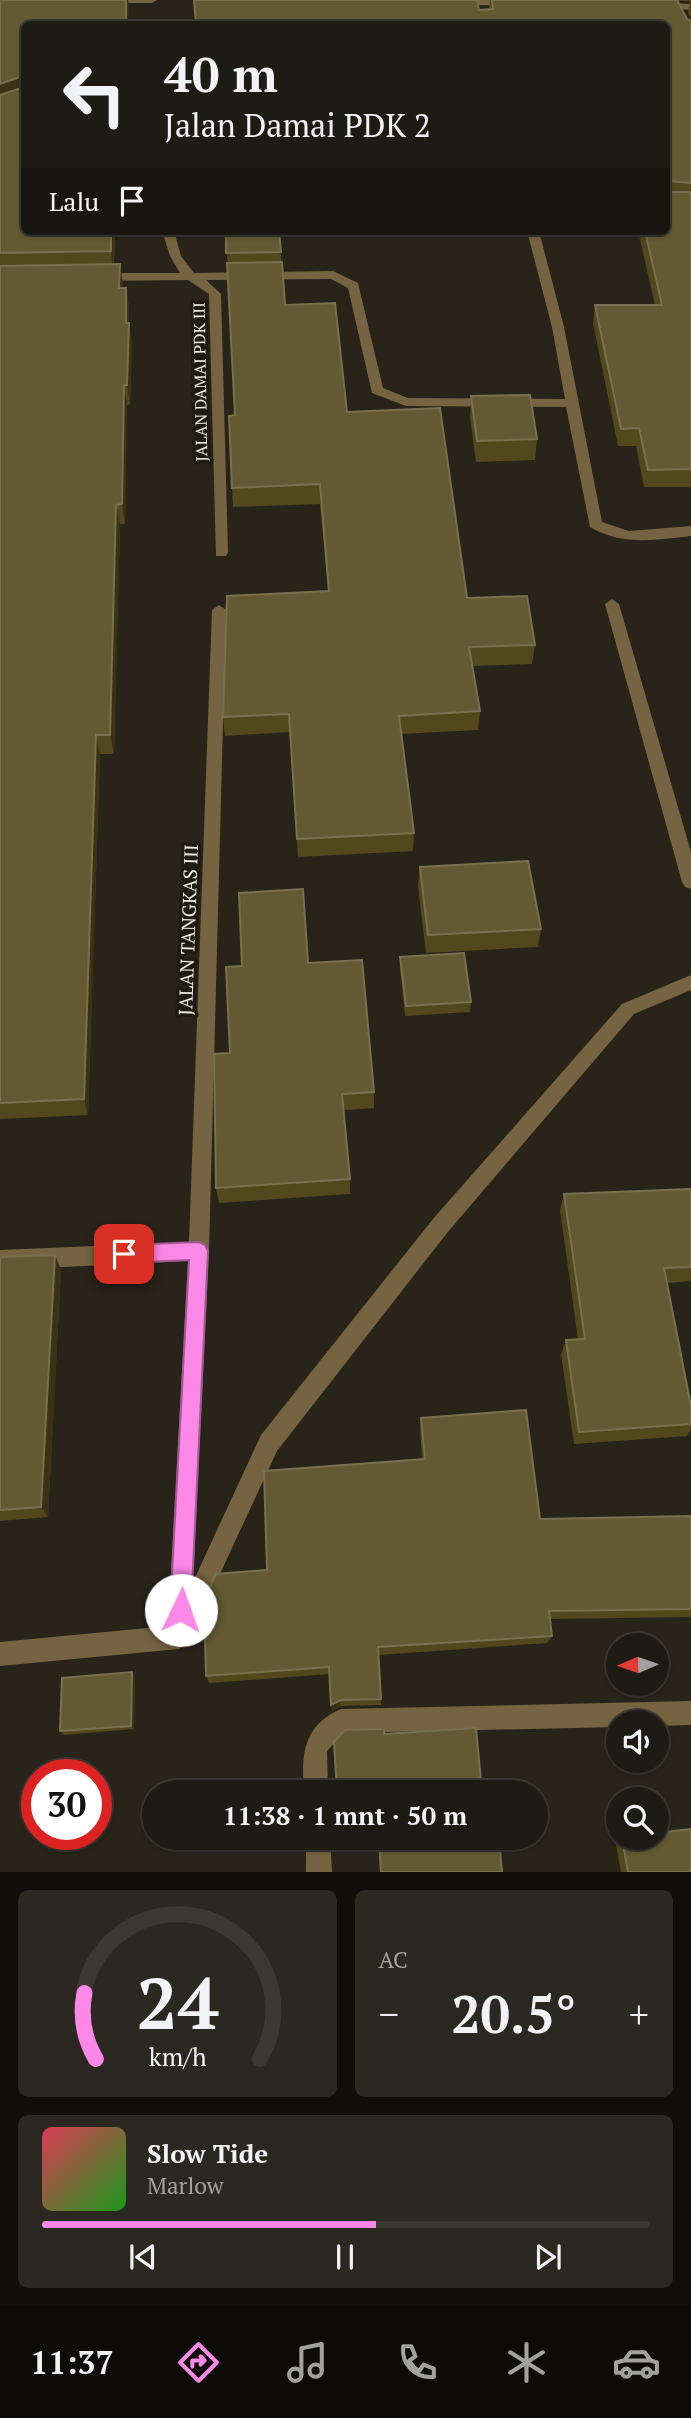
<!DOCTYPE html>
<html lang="id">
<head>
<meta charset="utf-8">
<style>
  :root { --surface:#1e1b14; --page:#2b2822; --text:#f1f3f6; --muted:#a1a1a0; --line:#3c3934; --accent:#fb87e6 }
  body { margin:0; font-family:"PT Serif",serif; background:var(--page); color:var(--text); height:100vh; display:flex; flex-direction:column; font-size:26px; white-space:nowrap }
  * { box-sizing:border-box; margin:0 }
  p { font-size:23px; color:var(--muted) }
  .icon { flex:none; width:38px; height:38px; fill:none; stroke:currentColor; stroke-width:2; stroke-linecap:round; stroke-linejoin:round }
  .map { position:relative; height:1872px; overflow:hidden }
  .drawer { display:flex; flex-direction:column; gap:18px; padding:18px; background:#100f0b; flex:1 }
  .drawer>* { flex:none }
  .top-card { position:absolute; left:21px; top:21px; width:649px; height:214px; border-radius:10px; box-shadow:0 2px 5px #0004,0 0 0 2px var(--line); background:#1e1b14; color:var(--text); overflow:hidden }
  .needle { width:46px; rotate:268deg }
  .fabs { position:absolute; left:606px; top:1633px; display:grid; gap:14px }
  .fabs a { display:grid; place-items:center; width:63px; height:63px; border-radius:50%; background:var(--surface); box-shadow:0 2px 5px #0004,0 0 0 2px var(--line); font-size:35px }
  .speed { position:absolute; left:21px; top:1759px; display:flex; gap:14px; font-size:35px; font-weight:700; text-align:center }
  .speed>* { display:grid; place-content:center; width:91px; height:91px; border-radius:50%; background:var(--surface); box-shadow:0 2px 5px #0004,0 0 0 2px var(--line); line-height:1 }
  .speed .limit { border:10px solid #d22; background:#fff; color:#111 }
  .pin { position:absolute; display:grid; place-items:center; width:60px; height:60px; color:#fff; margin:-30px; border-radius:14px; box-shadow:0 4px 10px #0006 }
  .me { position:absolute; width:77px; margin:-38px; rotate:3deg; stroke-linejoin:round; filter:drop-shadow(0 0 5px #0008) }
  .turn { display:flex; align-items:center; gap:24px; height:147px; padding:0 28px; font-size:32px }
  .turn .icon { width:91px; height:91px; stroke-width:2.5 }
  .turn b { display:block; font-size:49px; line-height:60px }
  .then { display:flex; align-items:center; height:66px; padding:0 28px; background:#0003; gap:14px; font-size:26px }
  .big { font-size:52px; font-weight:800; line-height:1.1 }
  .drawer .widget { flex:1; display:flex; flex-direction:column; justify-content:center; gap:10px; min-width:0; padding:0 24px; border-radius:10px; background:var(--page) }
  .drawer .dial { align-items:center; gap:0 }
  .dial svg { height:182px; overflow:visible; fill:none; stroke:var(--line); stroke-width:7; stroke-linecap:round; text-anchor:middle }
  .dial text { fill:var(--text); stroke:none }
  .song { display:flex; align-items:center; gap:21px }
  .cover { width:84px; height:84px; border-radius:10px; background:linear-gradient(135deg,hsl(350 70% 55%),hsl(120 70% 35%)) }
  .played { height:7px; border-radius:4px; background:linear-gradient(90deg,var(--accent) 55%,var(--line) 55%) }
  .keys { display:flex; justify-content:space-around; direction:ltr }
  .heat { display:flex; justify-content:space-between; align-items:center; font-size:38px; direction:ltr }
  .drawer .tiles { flex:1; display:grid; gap:18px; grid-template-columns:1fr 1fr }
  .widget:last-child { grid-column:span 2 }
  .trip { position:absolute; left:142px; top:1780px; width:406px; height:70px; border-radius:35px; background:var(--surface); box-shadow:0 2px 5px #0004,0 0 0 2px var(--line); font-weight:800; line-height:70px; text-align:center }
  .dock { display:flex; height:112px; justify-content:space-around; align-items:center; background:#0c0b08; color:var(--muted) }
  .dock .icon { width:49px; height:49px }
  .dock .selected { color:var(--accent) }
  .dock b { font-size:32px; color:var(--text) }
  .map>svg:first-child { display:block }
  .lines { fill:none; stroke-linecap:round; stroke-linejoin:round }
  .minor { fill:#766341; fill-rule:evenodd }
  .wall { fill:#53471e }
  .shaded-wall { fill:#3b3213 }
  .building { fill:#635933; stroke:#78704f; stroke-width:2 }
  .route { fill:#fb87e6; stroke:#a35896; stroke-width:2 }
  .labels { text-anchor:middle; stroke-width:7; stroke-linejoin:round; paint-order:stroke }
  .far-street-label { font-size:16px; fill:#eceae3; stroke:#1e1b11 }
  .street-label { font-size:19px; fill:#eceae3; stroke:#1e1b11 }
</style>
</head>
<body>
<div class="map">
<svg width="691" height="1872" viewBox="0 0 691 1872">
  <rect width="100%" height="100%" fill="#28241a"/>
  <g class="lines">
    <!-- minor -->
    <path class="minor" d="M100,0H157L152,3H105Z
      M450,0H561V3L556,6L454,5L451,4Z
      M656,2L691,4V10L653,7V3Z
      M162,231H174L181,256L194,273L333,271L358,283L383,388L408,398L565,399L552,327L527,231H539L564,327L602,522L629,531L691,526V536C656,540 622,546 590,527L566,407L406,406L372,393L348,288L331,279L206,280L221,294L228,553L226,556H216L209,294L188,280L98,281L92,277L98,273H180L170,256Z
      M612,599L619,604L691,852V889L685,887L682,882L605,604Z
      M219,605L226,610L209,1251L193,1582L261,1435L433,1219L622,1004L691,975V990L634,1014L447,1233L277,1451L187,1645L179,1649L0,1666V1642L168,1626L188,1261L0,1270V1250L189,1242L212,610Z
      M691,1701V1725L656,1726V1722H618V1727L344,1733L327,1751L328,1792H304C301,1755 303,1725 341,1709Z
      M306,1838H330L332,1872H306Z"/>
  </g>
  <!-- wall -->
  <path class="wall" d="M0,0H128V24H24L115,231L114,264H120L123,288H126L129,308V323L132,342L130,404L127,405L125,524H120L114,754H100L88,1115L0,1119Z
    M490,0H691V18L688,13L690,1H678L687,19L691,21V487H644L636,446H618L593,323L595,305H655L638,231H667V24L479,10L489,9Z
    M226,231H279L285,305L347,412L467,598L535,645L532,664L472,666L480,711L478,730L401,734L414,833L413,851L298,857L290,732L225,736L223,717L328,591L320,504L233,507L232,488L235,415Z
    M471,396L537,439L535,460L476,462L470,417Z
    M420,867L541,929L538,947L426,953L418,886Z
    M400,957L471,1002L470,1012L405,1016L400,967Z
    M308,963L374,1092V1108L344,1110L350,1179V1194L219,1203L216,1188L230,1053Z
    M691,1189V1281L667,1283L691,1406V1429L687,1436L574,1444L561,1354L566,1340L578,1339L560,1210L564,1194Z
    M55,1255L61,1270L48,1517L0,1521V1257Z
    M421,1418L540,1519L691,1516V1617L550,1619L552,1636L547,1643L378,1655L381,1699V1705L341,1706L332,1711L330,1674L209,1683L206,1676L267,1570L422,1459L420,1429Z
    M132,1672L135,1677L134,1729L64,1735L60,1731Z
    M378,1838H499L502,1872H380Z
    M620,1838H656L691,1872H621L615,1840Z"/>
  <!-- shaded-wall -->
  <path class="shaded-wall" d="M126,0H128L129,6L128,24H126Z
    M20,77L23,96L0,104V84Z
    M111,231H115L113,271L111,251Z
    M120,264L123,284L122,308L119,288Z
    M126,288L129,308L128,343L126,323Z
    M129,323L132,342L130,404L127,385Z
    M124,385L127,405L125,524L122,504Z
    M116,505L120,524L114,754L110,735Z
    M96,735L100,754L88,1115L84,1099Z
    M55,1255L61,1270L48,1517L41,1507Z
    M132,1672L135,1677L134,1729L131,1726Z
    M341,1700V1706L332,1711L331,1705Z"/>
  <!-- building -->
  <path class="building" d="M0,0H126V24H24V231H111V251L0,253V95L21,88L23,80L20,77L0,84Z
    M194,0H477L479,10L493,9L492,0H677L687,19L691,21V183L670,181L668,192H691V469L648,470L639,428L621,429L595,305H662L645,231H667V24H196Z
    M226,231H279L281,252L226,253Z
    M282,262L285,305L335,303L347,412L440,408L467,598L527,596L535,645L469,647L480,711L399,716L414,833L297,839L289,714L223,717L227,596L329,591L320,484L232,488L229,416L235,415L227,263Z
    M120,264L119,288H126V323H129L127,385H124L122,504L116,505L110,735H96L84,1099L0,1103V266Z
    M530,395L537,439L477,441L471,396Z
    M528,861L541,929L428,935L420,867Z
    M303,889L308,963L362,960L374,1092L342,1094L350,1179L216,1188L214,1054L230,1053L226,967L242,966L239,893Z
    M464,953L471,1002L406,1006L400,957Z
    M691,1189V1267L664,1268L691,1406V1424L579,1432L566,1340L585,1339L564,1194Z
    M55,1255L41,1507L0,1510V1257Z
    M526,1410L540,1519L691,1516V1609L549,1611L552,1636L378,1647L381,1699L341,1700L331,1705L329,1667L206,1676L204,1599L216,1574L267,1570L264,1471L425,1459L421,1418Z
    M132,1672L131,1726L60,1731L62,1678Z
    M476,1728L482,1792H337L334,1742L345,1730L384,1729V1734Z
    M691,1829V1872H628L622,1838H656V1833Z
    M379,1838H499L502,1872H381Z"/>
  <!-- route -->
  <path class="route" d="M199,1242L205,1245L208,1251L191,1610L188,1617L181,1620L173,1617L170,1610L189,1260L124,1263L118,1260L115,1254L118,1248L124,1245Z"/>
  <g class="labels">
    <!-- far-street labels -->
    <g class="far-street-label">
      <text transform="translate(200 382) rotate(-91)" y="6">JALAN DAMAI PDK III</text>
    </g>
    <!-- street labels -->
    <g class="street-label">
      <text transform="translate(188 930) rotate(-88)" y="7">JALAN TANGKAS III</text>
    </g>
  </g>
</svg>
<div class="fabs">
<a><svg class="needle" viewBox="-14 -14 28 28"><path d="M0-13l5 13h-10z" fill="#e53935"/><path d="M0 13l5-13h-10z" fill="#a1a1a0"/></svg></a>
<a><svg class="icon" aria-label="sound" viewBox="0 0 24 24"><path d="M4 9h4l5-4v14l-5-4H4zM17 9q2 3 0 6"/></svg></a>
<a><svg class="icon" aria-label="search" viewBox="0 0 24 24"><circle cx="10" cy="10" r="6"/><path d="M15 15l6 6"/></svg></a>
</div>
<div class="speed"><div class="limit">30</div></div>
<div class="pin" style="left:124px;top:1254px;background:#d93025"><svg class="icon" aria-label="arrive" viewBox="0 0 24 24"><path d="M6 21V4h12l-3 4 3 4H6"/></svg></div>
<svg class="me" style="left:181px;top:1610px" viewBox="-20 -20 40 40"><circle r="19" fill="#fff"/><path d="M0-13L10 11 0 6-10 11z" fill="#fb87e6"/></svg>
<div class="trip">11:38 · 1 mnt · 50 m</div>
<div class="top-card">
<div class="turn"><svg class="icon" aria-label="left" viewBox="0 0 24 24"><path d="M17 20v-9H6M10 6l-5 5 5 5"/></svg><div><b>40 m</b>Jalan Damai PDK 2</div></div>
<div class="then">Lalu<svg class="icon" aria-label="arrive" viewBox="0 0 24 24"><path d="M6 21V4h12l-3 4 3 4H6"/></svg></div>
</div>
</div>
<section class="drawer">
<div class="tiles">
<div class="widget dial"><svg viewBox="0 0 100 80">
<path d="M14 69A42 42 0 1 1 86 69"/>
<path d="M14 69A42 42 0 0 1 9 40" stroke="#fb87e6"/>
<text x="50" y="56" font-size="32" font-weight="700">24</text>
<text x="50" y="72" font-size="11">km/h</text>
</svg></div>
<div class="widget"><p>AC</p>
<div class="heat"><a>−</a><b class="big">20.5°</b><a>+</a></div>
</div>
<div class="widget">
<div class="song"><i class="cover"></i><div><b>Slow Tide</b><p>Marlow</p></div></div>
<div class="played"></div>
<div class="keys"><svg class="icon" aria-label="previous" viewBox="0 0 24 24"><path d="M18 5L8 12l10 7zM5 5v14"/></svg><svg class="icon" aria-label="pause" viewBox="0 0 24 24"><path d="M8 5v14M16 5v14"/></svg><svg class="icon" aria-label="next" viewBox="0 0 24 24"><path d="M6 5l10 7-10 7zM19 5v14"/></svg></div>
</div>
</div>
</section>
<nav class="dock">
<b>11:37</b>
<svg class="icon selected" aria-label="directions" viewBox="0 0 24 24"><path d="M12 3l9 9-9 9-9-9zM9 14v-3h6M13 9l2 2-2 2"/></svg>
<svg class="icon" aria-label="music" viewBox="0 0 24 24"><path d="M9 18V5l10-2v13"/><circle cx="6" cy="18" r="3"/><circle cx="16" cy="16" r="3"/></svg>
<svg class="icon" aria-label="phone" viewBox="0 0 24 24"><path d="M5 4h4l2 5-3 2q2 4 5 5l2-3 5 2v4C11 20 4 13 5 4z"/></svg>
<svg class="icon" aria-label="climate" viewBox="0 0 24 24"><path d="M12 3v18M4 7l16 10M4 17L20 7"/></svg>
<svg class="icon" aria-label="car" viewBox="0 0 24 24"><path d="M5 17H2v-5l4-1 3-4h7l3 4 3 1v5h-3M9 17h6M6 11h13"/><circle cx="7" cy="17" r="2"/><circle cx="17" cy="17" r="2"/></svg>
</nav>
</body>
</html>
